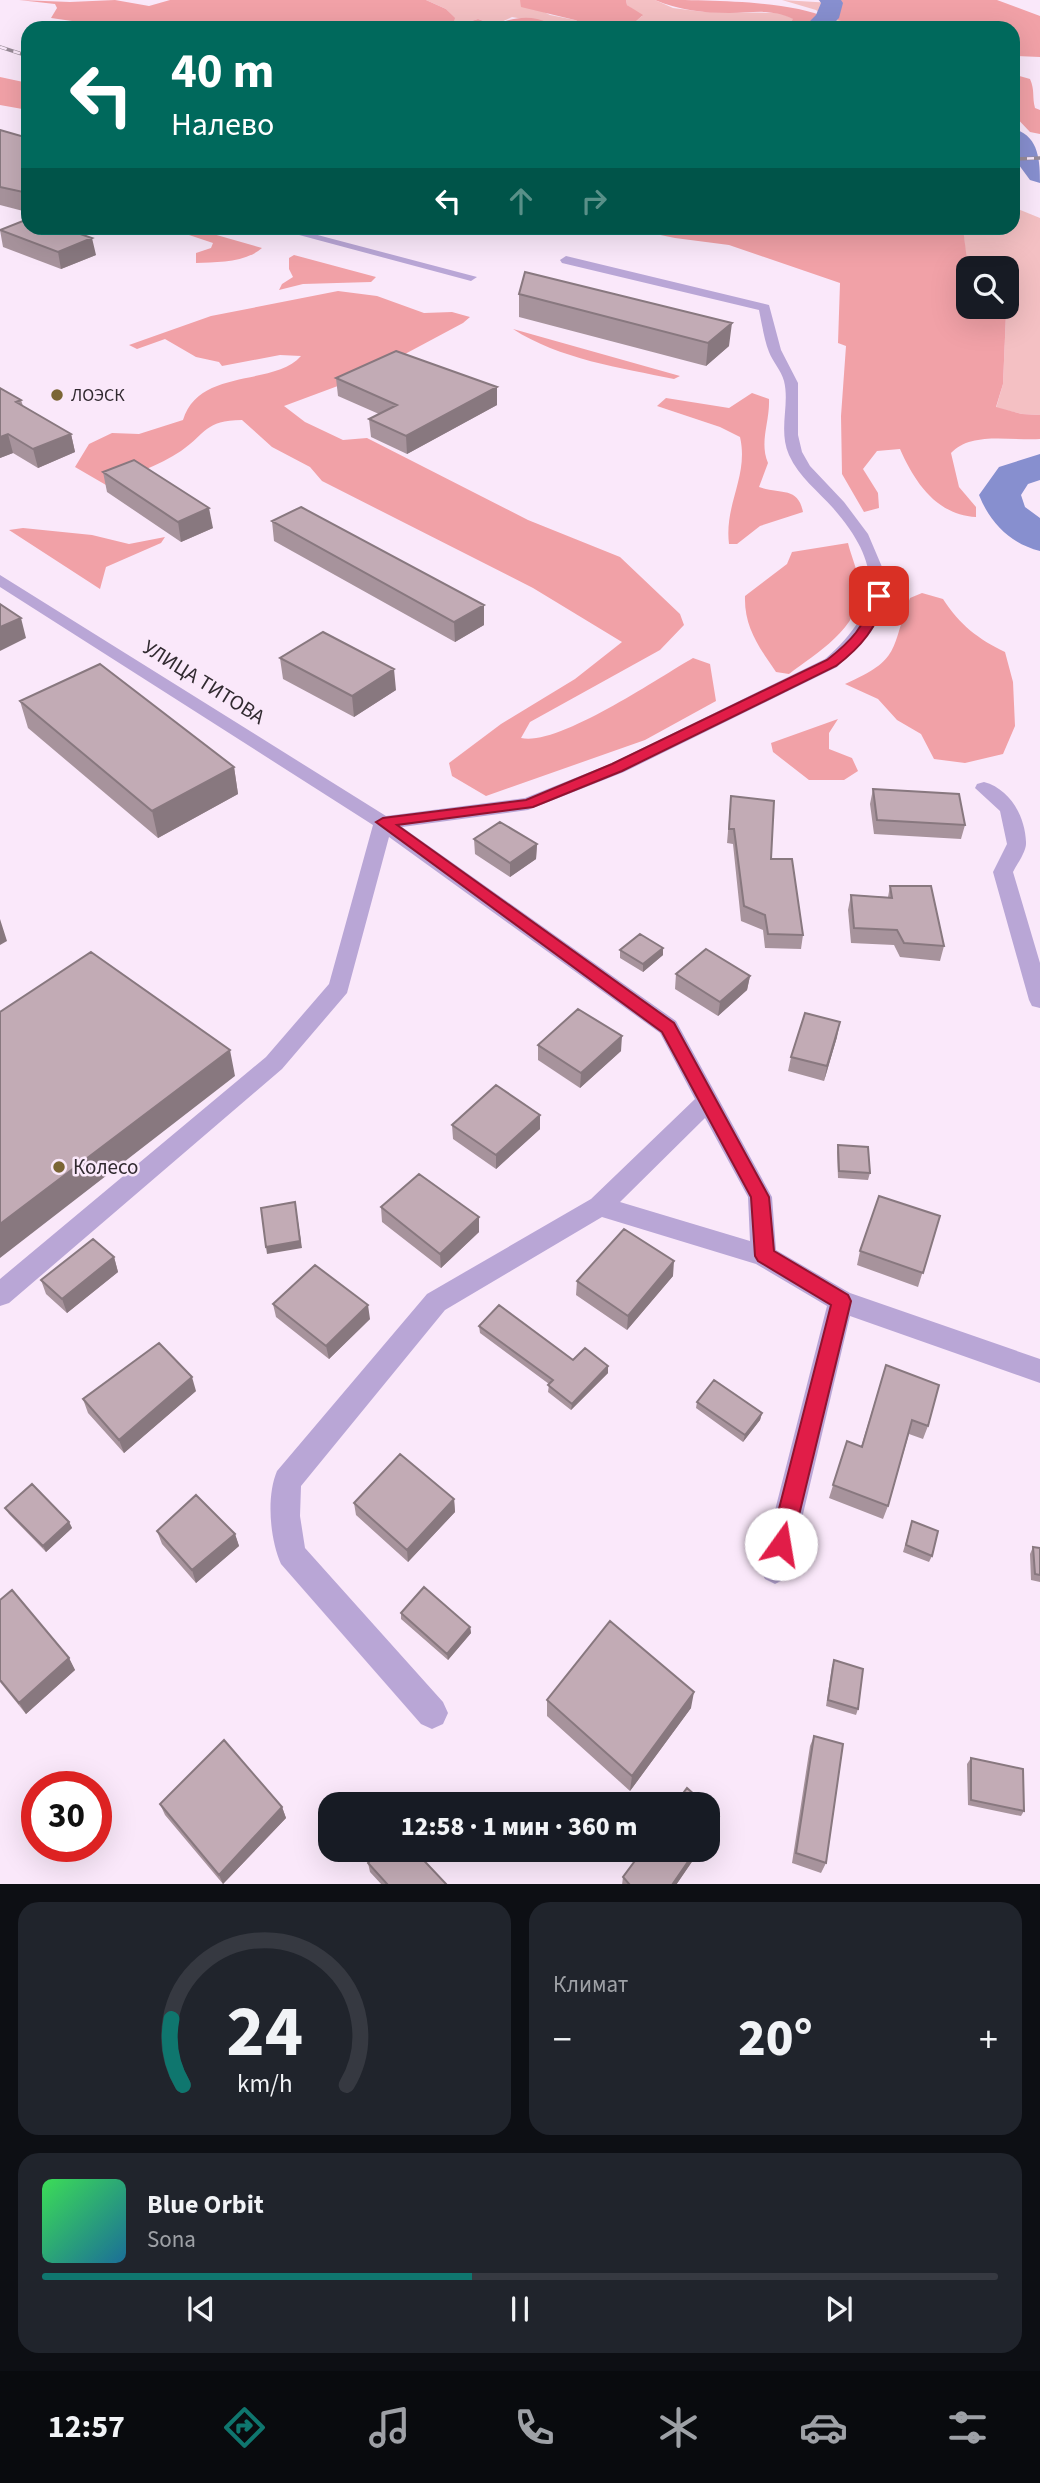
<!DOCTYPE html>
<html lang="ru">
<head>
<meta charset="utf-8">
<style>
  :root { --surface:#171b24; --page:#20242c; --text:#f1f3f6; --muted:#9ea1a6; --line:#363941; --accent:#0f766e }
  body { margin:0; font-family:"Source Sans 3",sans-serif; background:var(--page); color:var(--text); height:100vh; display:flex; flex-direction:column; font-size:26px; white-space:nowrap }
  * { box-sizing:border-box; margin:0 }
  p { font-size:23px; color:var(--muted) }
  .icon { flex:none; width:38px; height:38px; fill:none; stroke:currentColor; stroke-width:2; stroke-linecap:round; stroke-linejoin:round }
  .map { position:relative; height:1884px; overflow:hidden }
  .sheet { display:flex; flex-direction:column; gap:18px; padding:18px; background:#0d0f14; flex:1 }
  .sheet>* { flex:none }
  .top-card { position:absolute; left:21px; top:21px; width:999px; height:214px; border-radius:21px; box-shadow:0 7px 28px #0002; background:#00695c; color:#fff; overflow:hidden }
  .tools { position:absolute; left:956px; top:256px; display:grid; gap:14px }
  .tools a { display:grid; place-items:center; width:63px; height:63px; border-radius:14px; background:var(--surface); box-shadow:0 7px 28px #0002; font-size:35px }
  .speed { position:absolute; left:21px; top:1771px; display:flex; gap:14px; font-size:35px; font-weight:700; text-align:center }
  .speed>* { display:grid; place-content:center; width:91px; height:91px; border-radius:50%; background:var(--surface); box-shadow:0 7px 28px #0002; line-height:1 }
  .speed .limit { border:10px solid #d22; background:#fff; color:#111 }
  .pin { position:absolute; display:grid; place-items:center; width:60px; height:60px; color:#fff; margin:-30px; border-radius:14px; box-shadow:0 4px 10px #0006 }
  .me { position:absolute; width:77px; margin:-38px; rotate:13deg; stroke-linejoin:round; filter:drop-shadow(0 0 5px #0008) }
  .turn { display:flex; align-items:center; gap:24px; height:147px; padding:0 35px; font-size:32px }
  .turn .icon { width:91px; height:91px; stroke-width:2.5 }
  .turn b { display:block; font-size:49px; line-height:60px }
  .lanes { display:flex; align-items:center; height:66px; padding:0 35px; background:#0003; justify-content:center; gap:35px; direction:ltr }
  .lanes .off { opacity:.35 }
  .big { font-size:52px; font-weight:800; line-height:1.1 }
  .sheet .widget { flex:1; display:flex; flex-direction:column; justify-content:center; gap:10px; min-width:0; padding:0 24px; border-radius:21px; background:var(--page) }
  .sheet .dial { align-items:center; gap:0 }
  .dial svg { height:182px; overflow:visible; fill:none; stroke:var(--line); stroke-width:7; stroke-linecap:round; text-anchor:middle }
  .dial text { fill:var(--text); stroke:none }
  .song { display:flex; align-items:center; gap:21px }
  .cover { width:84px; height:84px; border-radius:10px; background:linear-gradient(135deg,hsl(130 70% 55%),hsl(200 70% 35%)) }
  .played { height:7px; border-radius:4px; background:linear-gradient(90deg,var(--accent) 45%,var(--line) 45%) }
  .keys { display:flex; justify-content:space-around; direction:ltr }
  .heat { display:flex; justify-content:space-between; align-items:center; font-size:38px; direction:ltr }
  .sheet .tiles { flex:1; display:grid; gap:18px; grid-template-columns:1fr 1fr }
  .widget:last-child { grid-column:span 2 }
  .trip { position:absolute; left:318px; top:1792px; width:402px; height:70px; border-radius:21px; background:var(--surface); box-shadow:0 7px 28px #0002; font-weight:800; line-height:70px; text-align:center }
  .dock { display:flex; height:112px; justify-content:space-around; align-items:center; background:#090b0e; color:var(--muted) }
  .dock .icon { width:49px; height:49px }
  .dock .active { color:var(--accent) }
  .dock b { font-size:32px; color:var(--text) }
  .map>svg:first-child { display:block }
  .green { fill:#f4c0c3 }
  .forest { fill:#f1a1a7 }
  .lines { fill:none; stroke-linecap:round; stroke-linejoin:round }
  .river { fill:#878fcf; fill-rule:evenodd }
  .street { fill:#b9a6d6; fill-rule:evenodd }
  .rail-casing { stroke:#988b97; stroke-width:3.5 }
  .rail { stroke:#fae8fa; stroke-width:2.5; stroke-dasharray:7; stroke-linecap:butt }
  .wall { fill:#a7939c }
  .shaded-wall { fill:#88787f }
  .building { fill:#c2abb5; stroke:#88787f; stroke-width:2 }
  .route { fill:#e11d48; stroke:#92132f; stroke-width:2 }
  .poi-dot { fill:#7b6535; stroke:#fae8fa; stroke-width:2.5 }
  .labels { text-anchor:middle; stroke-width:5; stroke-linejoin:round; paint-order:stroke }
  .far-poi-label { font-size:18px; fill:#312a30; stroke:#fae8fa; text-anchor:start }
  .street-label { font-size:21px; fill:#312a30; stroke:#fae8fa }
  .poi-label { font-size:21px; fill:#312a30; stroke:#fae8fa; text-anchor:start }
</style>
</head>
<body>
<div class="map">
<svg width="1040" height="1885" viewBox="0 0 1040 1885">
  <rect width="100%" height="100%" fill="#fae8fa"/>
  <!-- green -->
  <path class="green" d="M426,0H520L550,15L575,20L594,28L536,27L547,23L512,17L495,25L478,19L452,27L454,18L446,9Z
    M626,0H655L673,8L704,12L780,13L794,19L788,28H639L634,23L642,16L627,5Z
    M782,0L832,3L852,26L862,28H813L826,19L816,10Z
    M1013,207L1040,218V415L1022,414L996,408L1003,384L1006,314L1000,306H1006V268L967,267L963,228H1013Z"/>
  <!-- forest -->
  <path class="forest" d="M19,0L70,2L115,0L149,6L170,0H426L446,9L455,18L452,27L478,19L495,25C511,18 531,14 548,23L538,27L547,28H64L86,23L51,18L57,8L55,4Z
    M520,0H626L627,5L643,15L634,23L639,28H594L575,20L521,7Z
    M655,0C701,0 790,0 827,18L813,28H788L793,19C772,8 752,13 729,13C703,13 679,10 655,0Z
    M818,0H997L1040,16V57L1013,56V28H862L838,20L832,3Z
    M1013,74L1030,79C1035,90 1032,97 1035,108L1040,110V134L1030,132L1013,114Z
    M0,77L28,83V110L0,105Z
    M168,228H192L262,248C245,263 217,262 196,263V253L211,248L213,243Z
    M626,228H963L968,268V306H1000L1006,314L1003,384L996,407L1022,414L1040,415V439C1012,441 971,431 951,453L959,487L976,507V517C937,515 915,483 900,449L877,451L863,469L878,493L879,508L864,512L842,474L841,416L846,346L838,343L840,283L729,245L675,238Z
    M294,255L376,277L371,282L303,284L279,290L282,284L293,277L289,269V258Z
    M338,291L377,296L424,313L452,312L470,317L463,323L362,377L284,406L305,422L343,440L367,438L528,520L620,557L680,614L684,625L660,650L530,722L521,738C557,747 658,678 693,658L710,664L716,701L645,740L486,796L452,776L449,763L501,724L575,679L622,642L533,588L322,481L310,467L272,447L242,420C204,421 208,432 181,451C159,466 130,475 106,485L75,467L89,444L112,433L139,434L183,420C199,367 274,387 301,356L280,355L222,366L219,362L196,357L165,339L137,349L129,345L211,316Z
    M513,329L680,376L674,379C621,368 559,359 513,329Z
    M752,393L769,399C770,422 759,442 768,463L759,487C781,495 798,486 803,512L760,526L737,544H729C724,504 749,476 740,437L720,427L657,406L666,398L729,408Z
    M23,528L92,535L129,544L165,537L161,543L106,567L100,589L9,530Z
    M848,543C851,556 858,571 860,585C863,626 817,653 789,674L776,672C759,647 744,627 745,596L787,564L792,552Z
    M922,593L943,599C960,625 978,639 1005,652L1013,682L1015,726L1003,754L965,763L934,759L921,734L897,720L878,699L845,684C902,659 890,650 910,598Z
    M838,719L829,733V749L852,758L858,771L844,780H809L773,752L771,743Z"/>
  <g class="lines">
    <!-- river -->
    <path class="river" d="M819,0H841L843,3L839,18L829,28H803L816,15L821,3Z
      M1013,129C1039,135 1040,161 1040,183L1030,180L1013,157Z
      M1040,454V480L1028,484L1021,495L1025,507L1040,518V551C1011,544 990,523 979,495L999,467Z"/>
    <!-- street -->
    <path class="street" d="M273,228H291L477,277L471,281Z
      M566,256L769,305L781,350L798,383V435L802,452L810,466L844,502L868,534L885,574L886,593L882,611L871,632L837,667L624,772L528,810L402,827L676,1021L772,1197L776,1250L850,1293L1040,1359V1383L850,1316L790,1569L785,1579L775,1584L765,1579L760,1569L827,1306L756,1264L602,1217L445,1310L301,1486L300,1516L305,1548L443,1702L448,1713L443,1724L432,1729L421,1724L281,1564C270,1539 266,1497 277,1471L427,1294L591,1199L695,1099L660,1033L389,837L347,993L282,1069L9,1303L0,1306V1279L266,1057L329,984L373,825L0,587V575L386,816L525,798L610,764L825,659C882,610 884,566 833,508C818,491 799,477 789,455C778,430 790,405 784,381C781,370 773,362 769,352C764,339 762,324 759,310L562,263L560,260ZM705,1118L748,1197L750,1241L620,1202Z
      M984,782C1010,789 1025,816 1026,842C1027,851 1017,864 1013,872L1040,963V1008L1032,1006L1029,1000L993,872L1007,844L1000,811L975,788L977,784Z"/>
    <!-- rail casing -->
    <g class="rail-casing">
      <path id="rail" d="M0,47L28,56
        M1013,159L1040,158"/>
    </g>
    <!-- rail -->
    <use href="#rail" class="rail"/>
  </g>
  <!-- wall -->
  <path class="wall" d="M0,130L28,138V211L27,212L0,205Z
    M0,230L96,255L61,269L3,247Z
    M519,294L729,346L706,366L519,317Z
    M336,378L497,387V405L407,454L371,437L369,419L379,414L338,396Z
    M0,388L21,400L23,406L71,434L75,452L38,468L13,453L0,458Z
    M103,472L213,528L181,542L107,492Z
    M272,521L484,625L455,642L274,541Z
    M280,658L396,690L354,717L283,679Z
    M20,701L234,767L238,794L158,838L28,728Z
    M873,789L965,825L961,839L874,834L870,804Z
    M731,796L771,859L803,935L801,949L765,948L763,930L741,921L733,844L727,843Z
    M474,839L537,844L536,859L510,877L475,854Z
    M890,886L944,946L940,961L900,957L894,945L851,943L848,910L851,895L888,897Z
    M620,950L663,955L643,972L620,958Z
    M676,974L750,976L747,990L718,1016L675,989Z
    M837,1037L824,1081L788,1071L791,1057Z
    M538,1045L621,1051L580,1088L538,1060Z
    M540,1115V1129L496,1169L453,1139L452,1125Z
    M838,1145L870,1173L868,1180L838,1178L837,1152Z
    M381,1207L479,1217V1232L441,1268L382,1222Z
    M940,1216L918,1287L857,1265L860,1251Z
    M114,1257L118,1272L67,1313L46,1294L41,1280Z
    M673,1276L627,1330L576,1295L577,1281Z
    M273,1304L370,1319L329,1359L276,1317Z
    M479,1326L573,1360L608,1366V1373L571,1410L548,1392L549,1384L480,1333Z
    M886,1365L928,1426L923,1439L909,1434L888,1506L883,1519L829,1498L847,1441L861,1447Z
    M196,1391L124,1453L88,1413L83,1399Z
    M697,1402L762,1413L760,1420L743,1442L696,1408Z
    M454,1499L455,1512L408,1562L356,1515L354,1503Z
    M5,1508L69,1522L72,1528L46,1552L9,1514Z
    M912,1521L932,1556L929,1562L903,1552Z
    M157,1531L235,1534L239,1546L196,1583L162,1544Z
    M1033,1547L1040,1548V1582L1031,1580L1030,1554Z
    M0,1600L69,1658L75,1670L26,1714L0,1682Z
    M401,1613L470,1627L471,1633L448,1660L401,1619Z
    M834,1660L858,1709L856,1715L826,1706L832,1666Z
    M547,1700L691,1708L630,1791L547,1716Z
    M814,1736L826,1863L821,1873L792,1863L810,1746Z
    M971,1758L1024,1811L1021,1816L968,1805L967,1764Z
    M160,1804L282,1807L286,1818L223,1884L165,1815Z
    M643,1850H700L676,1885H622L623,1877Z
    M368,1863L447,1885H382L370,1872Z"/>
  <!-- shaded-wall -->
  <path class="shaded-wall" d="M28,190V211L27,212L23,192Z
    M92,238L96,255L61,269L58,252Z
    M732,323L729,346L706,366L708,343Z
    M497,387V405L407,454L406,436Z
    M8,434L13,453L0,458V437Z
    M71,434L75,452L38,468L33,449Z
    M209,508L213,528L181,542L178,522Z
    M484,605V625L455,642L454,622Z
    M21,618L26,638L0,651V627Z
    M394,669L396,690L354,717L352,696Z
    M234,767L238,794L158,838L152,811Z
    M537,844L536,859L510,877V863Z
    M0,919L7,941L0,945Z
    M663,948V955L643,972V964Z
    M750,976L747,990L718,1016L720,1002Z
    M840,1022L837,1037L824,1081L827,1066Z
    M622,1036L621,1051L580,1088L581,1073Z
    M230,1050L235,1076L0,1258V1224Z
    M540,1115V1129L496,1169V1155Z
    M295,1202L302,1248L267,1254L266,1247Z
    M479,1217V1232L441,1268L440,1254Z
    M114,1257L118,1272L67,1313L62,1299Z
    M674,1261L673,1276L627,1330L628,1316Z
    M368,1305L370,1319L329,1359L326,1346Z
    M608,1366V1373L571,1410L572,1404Z
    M192,1377L196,1391L124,1453L119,1440Z
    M762,1413L760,1420L743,1442L745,1435Z
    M454,1499L455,1512L408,1562L407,1550Z
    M69,1522L72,1528L46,1552L43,1546Z
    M235,1534L239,1546L196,1583L192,1570Z
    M470,1627L471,1633L448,1660L447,1654Z
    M69,1658L75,1670L26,1714L19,1703Z
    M694,1692L691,1708L630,1791L632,1776Z
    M282,1807L286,1818L223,1884L219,1875Z
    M719,1817L716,1827L709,1838V1832Z
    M696,1850H700L676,1885H672Z"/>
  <!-- building -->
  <path class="building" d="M0,130L28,138V190L23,192L0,187Z
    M28,219V228H63L92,238L58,252L0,230Z
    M525,272L732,323L708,343L519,294Z
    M396,351L497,387L406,436L369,419L397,405L336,378Z
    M0,388L21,400L16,402L71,434L33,449L8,434L0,437Z
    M134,460L209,508L178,522L103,472Z
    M301,507L484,605L454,622L272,521Z
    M0,604L21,618L0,627Z
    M323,632L394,669L352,696L280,658Z
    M100,664L234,767L152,811L20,701Z
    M873,789L959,794L965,825L877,820Z
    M731,796L774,801L771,859H792L803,935L768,934L765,915L744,906L734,829H729Z
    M500,822L537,844L510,863L474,839Z
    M890,886H931L944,946L904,943L897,930L854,928L851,895L892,898Z
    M640,934L663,948L643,964L620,950Z
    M706,949L750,976L720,1002L676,974Z
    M91,952L230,1050L0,1224V1012Z
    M578,1009L622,1036L581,1073L538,1045Z
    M805,1013L840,1022L827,1066L791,1057Z
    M496,1085L540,1115L496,1155L452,1125Z
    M838,1145L868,1147L870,1173L839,1171Z
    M419,1174L479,1217L440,1254L381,1207Z
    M879,1196L940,1216L923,1273L860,1251Z
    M295,1202L300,1241L266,1247L261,1208Z
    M624,1229L674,1261L628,1316L577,1281Z
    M93,1239L114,1257L62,1299L41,1280Z
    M315,1265L368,1305L326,1346L273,1304Z
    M499,1305L573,1360L585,1348L608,1366L572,1404L548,1385L553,1380L479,1326Z
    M159,1343L192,1377L119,1440L83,1399Z
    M886,1365L939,1385L928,1426L912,1420L888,1506L833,1485L847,1441L862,1447Z
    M714,1380L762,1413L745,1435L697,1402Z
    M400,1454L454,1499L407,1550L354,1503Z
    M32,1484L69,1522L43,1546L5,1508Z
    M196,1495L235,1534L192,1570L157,1531Z
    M912,1521L938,1531L932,1556L906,1545Z
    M1033,1547L1040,1548V1575L1035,1574Z
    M424,1587L470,1627L447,1654L401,1613Z
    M12,1590L69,1658L19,1703L0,1680V1600Z
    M610,1621L694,1692L632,1776L547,1700Z
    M834,1660L863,1669L858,1709L828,1700Z
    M814,1736L843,1744L826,1863L796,1853Z
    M224,1740L282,1807L219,1875L160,1804Z
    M971,1758L1023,1769L1024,1811L971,1800Z
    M687,1788L705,1804H675Z
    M709,1808L719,1817L709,1832Z
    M379,1850H414L447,1885H388L368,1863Z
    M643,1850H696L672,1885H630L623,1877Z"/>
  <!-- route -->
  <path class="route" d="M879,593L885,596C878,627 861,647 836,666L622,771L533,807L397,825L674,1023L769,1197L774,1251L848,1295L851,1301L792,1544L788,1552L781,1555L773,1552L770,1544L831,1305L758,1261L755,1256L751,1197L662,1032L376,822L383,818L526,800L612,764L827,660C850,642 866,626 873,596Z"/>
  <!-- markers -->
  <g class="poi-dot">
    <circle cx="57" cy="395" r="7"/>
    <circle cx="59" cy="1167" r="7"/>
  </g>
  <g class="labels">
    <!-- far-poi labels -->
    <g class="far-poi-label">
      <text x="71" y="401">ЛОЭСК</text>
    </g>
    <!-- street labels -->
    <g class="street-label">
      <text transform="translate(204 682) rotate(32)" y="7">УЛИЦА ТИТОВА</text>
    </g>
    <!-- poi labels -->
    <g class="poi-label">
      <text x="73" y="1174">Колесо</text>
    </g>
  </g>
</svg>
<div class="tools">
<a><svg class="icon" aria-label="search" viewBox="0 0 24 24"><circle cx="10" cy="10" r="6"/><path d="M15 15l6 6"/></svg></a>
</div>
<div class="speed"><div class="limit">30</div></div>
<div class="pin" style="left:879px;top:596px;background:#d93025"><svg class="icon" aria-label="arrive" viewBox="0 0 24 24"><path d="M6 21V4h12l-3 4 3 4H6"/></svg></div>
<svg class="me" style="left:781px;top:1544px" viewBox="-20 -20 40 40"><circle r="19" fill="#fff"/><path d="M0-13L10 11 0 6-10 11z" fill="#e11d48"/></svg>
<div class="trip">12:58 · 1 мин · 360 m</div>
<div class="top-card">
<div class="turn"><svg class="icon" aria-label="left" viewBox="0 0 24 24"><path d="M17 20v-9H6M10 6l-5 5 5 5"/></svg><div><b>40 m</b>Налево</div></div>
<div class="lanes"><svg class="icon" aria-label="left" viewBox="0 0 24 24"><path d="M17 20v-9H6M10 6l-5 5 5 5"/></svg><svg class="icon off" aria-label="ahead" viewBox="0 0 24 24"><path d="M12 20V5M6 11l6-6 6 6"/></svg><svg class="icon off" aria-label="right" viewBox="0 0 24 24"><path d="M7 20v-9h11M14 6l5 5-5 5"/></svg></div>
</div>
</div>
<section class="sheet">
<div class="tiles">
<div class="widget dial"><svg viewBox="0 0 100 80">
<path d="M14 69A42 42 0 1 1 86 69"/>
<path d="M14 69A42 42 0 0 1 9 40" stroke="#0f766e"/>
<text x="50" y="56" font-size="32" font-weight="700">24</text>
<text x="50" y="72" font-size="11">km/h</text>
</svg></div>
<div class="widget"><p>Климат</p>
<div class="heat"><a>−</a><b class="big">20°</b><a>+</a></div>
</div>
<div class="widget">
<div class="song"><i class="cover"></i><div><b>Blue Orbit</b><p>Sona</p></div></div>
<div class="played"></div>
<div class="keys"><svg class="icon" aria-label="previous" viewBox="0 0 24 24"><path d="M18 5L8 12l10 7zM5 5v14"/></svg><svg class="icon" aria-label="pause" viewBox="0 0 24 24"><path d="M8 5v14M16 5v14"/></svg><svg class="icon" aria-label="next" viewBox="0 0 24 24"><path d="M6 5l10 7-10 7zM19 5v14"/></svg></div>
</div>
</div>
</section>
<nav class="dock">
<b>12:57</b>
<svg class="icon active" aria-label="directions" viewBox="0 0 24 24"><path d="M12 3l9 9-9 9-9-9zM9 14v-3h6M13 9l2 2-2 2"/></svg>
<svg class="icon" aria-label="music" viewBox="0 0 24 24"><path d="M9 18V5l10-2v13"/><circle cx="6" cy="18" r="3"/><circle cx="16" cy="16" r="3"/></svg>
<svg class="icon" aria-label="phone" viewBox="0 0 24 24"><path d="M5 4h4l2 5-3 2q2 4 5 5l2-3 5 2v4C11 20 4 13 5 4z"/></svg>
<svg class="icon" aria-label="climate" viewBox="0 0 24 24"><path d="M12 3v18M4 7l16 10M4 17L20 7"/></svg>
<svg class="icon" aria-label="car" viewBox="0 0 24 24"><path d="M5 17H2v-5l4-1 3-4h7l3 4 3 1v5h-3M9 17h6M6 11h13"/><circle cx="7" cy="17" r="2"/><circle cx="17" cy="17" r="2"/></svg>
<svg class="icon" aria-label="filters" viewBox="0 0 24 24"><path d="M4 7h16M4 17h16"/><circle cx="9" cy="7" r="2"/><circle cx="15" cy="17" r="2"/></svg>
</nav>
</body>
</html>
